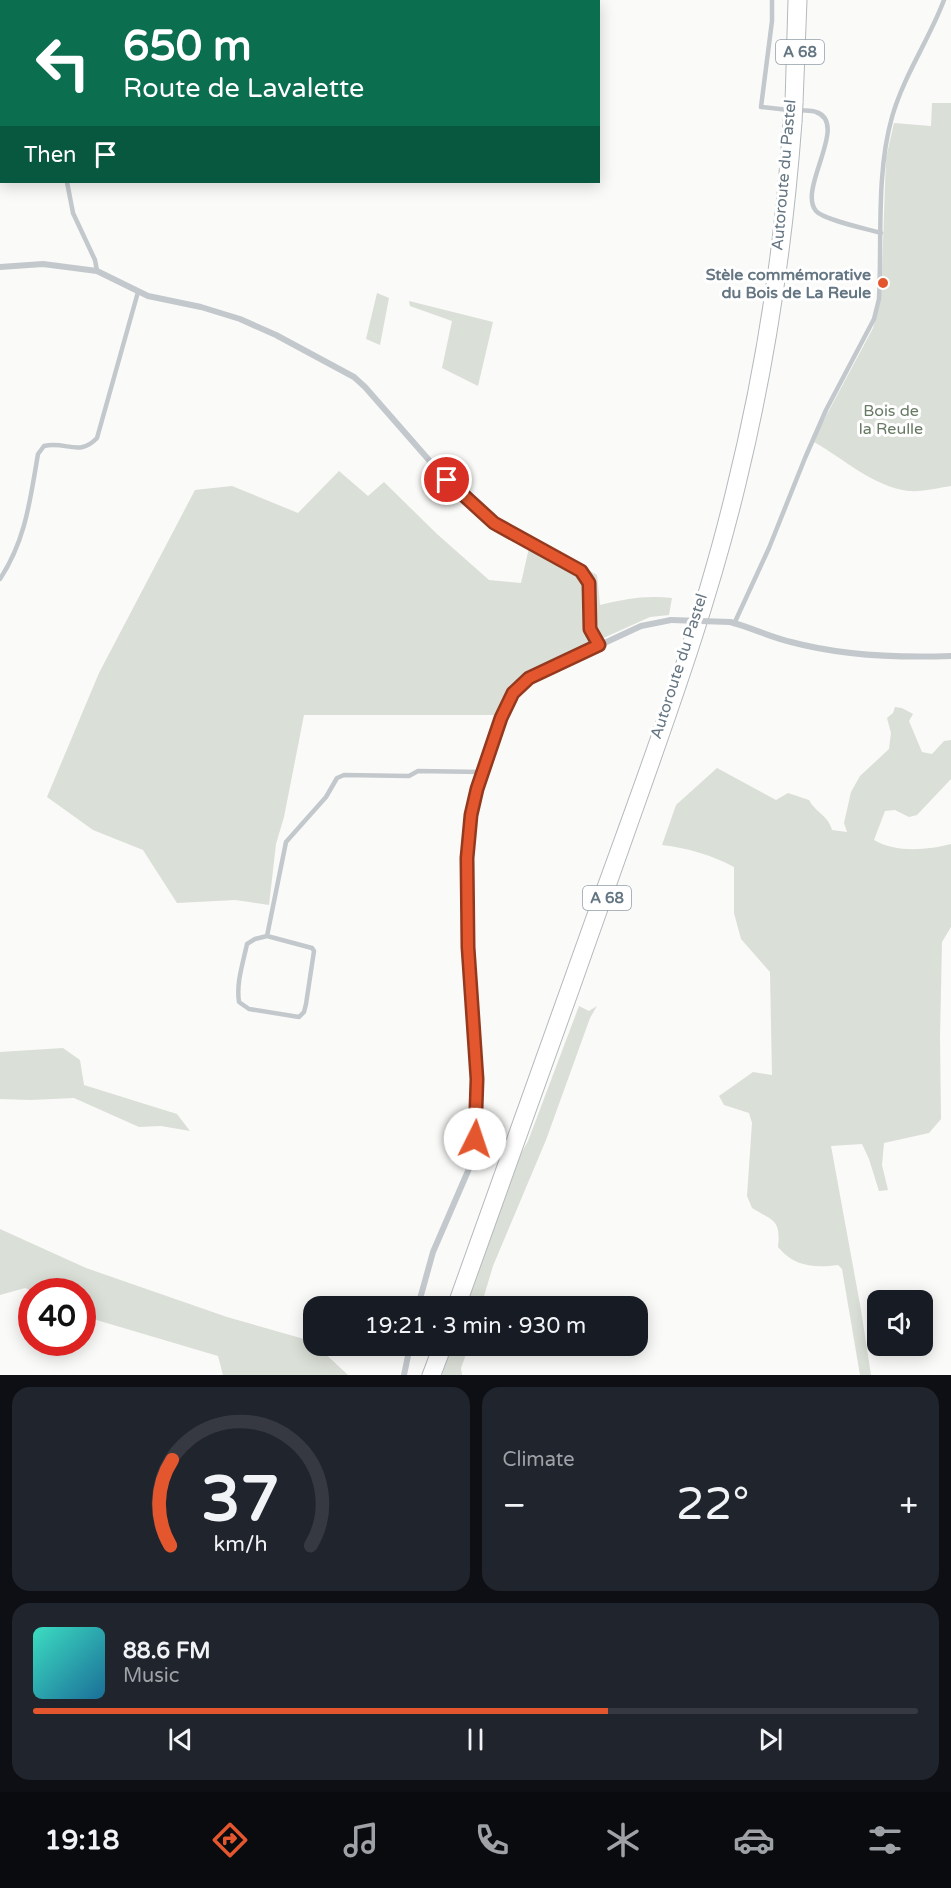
<!DOCTYPE html>
<html lang="en">
<head>
<meta charset="utf-8">
<style>
  :root { --surface:#171b24; --page:#20242c; --text:#f1f3f6; --muted:#9ea1a6; --line:#363941; --accent:#e4572e }
  body { margin:0; font-family:"Varela Round",sans-serif; background:var(--page); color:var(--text); height:100vh; display:flex; flex-direction:column; font-size:22px; white-space:nowrap }
  * { box-sizing:border-box; margin:0 }
  p { font-size:20px; color:var(--muted) }
  .icon { flex:none; width:33px; height:33px; fill:none; stroke:currentColor; stroke-width:2; stroke-linecap:round; stroke-linejoin:round }
  .map { position:relative; height:1375px; overflow:hidden }
  .sheet { display:flex; flex-direction:column; gap:12px; padding:12px; background:#0d0f14; flex:1 }
  .sheet>* { flex:none }
  .guide { position:absolute; left:0px; top:0px; width:600px; height:183px; box-shadow:0 3px 15px #0003; background:#0b6e4f; color:#fff; overflow:hidden }
  .fabs { position:absolute; left:867px; top:1290px; display:grid; gap:12px }
  .fabs a { display:grid; place-items:center; width:66px; height:66px; border-radius:12px; background:var(--surface); box-shadow:0 3px 15px #0003; font-size:30px }
  .speed { position:absolute; left:18px; top:1278px; display:flex; gap:12px; font-size:30px; font-weight:700; text-align:center }
  .speed>* { display:grid; place-content:center; width:78px; height:78px; border-radius:50%; background:var(--surface); box-shadow:0 3px 15px #0003; line-height:1 }
  .speed .limit { border:9px solid #d22; background:#fff; color:#111 }
  .pin { position:absolute; display:grid; place-items:center; width:51px; height:51px; color:#fff; margin:-26px; border:3px solid #fff; border-radius:50%; box-shadow:0 2px 6px #0007 }
  .me { position:absolute; width:66px; margin:-33px; rotate:4deg; stroke-linejoin:round; filter:drop-shadow(0 0 4px #0008) }
  .turn { display:flex; align-items:center; gap:21px; height:126px; padding:0 24px; font-size:27px }
  .turn .icon { width:78px; height:78px; stroke-width:2.5 }
  .turn b { display:block; font-size:42px; line-height:51px }
  .then { display:flex; align-items:center; height:57px; padding:0 24px; background:#0003; gap:12px; font-size:22px }
  .big { font-size:45px; font-weight:600; line-height:1.1 }
  .sheet .widget { flex:1; display:flex; flex-direction:column; justify-content:center; gap:9px; min-width:0; padding:0 21px; border-radius:18px; background:var(--page) }
  .sheet .dial { align-items:center; gap:0 }
  .dial svg { height:156px; overflow:visible; fill:none; stroke:var(--line); stroke-width:7; stroke-linecap:round; text-anchor:middle }
  .dial text { fill:var(--text); stroke:none }
  .song { display:flex; align-items:center; gap:18px }
  .cover { width:72px; height:72px; border-radius:9px; background:linear-gradient(135deg,hsl(170 70% 55%),hsl(200 70% 35%)) }
  .played { height:6px; border-radius:3px; background:linear-gradient(90deg,var(--accent) 65%,var(--line) 65%) }
  .keys { display:flex; justify-content:space-around; direction:ltr }
  .heat { display:flex; justify-content:space-between; align-items:center; font-size:33px; direction:ltr }
  .sheet .tiles { flex:1; display:grid; gap:12px; grid-template-columns:1fr 1fr }
  .widget:last-child { grid-column:span 2 }
  .trip { position:absolute; left:303px; top:1296px; width:345px; height:60px; border-radius:18px; background:var(--surface); box-shadow:0 3px 15px #0003; font-weight:600; line-height:60px; text-align:center }
  .dock { display:flex; height:96px; justify-content:space-around; align-items:center; background:#090b0e; color:var(--muted) }
  .dock .icon { width:42px; height:42px }
  .dock .active { color:var(--accent) }
  .dock b { font-size:27px; color:var(--text) }
  .map>svg:first-child { display:block }
  .green { fill:#dadfd7 }
  .lines { fill:none; stroke-linecap:round; stroke-linejoin:round }
  .motorway-casing { stroke:#b4b9bd; stroke-width:11 }
  .minor { stroke:#c3c8cc; stroke-width:4.5 }
  .tertiary { stroke:#c3c8cc; stroke-width:6 }
  .motorway { stroke:#fff; stroke-width:9 }
  .rail-casing { stroke:#a2aab0; stroke-width:4 }
  .rail { stroke:#fff; stroke-width:1.5; stroke-dasharray:4.5; stroke-linecap:butt }
  .motorway-bridge-casing { stroke:#b4b9bd; stroke-width:11; stroke-linecap:butt }
  .tertiary-bridge { stroke:#c3c8cc; stroke-width:6 }
  .motorway-bridge { stroke:#fff; stroke-width:9 }
  .route-casing { stroke:#94391e; stroke-width:15 }
  .route { stroke:#e4572e; stroke-width:10 }
  .poi-dot { fill:#e4572e; stroke:#fff; stroke-width:2 }
  .labels { text-anchor:middle; stroke-width:6; stroke-linejoin:round; paint-order:stroke }
  .shield { fill:#fff; stroke:#939fa8; stroke-width:1.5 }
  .shield-label { font-size:15px; font-weight:bold; fill:#657683 }
  .street-label { font-size:16px; fill:#657683; stroke:#fff }
  .poi-label { font-size:16px; font-weight:bold; fill:#657683; stroke:#fff; text-anchor:end }
  .park-label { font-size:16px; fill:#687a64; stroke:#fff }
</style>
</head>
<body>
<div class="map">
<svg width="951" height="1375" viewBox="0 0 951 1375">
  <rect width="100%" height="100%" fill="#fafaf8"/>
  <!-- green -->
  <path class="green" d="M932,103H951V486C937,488 923,492 909,491C874,487 844,459 814,442L818,431L873,328L881,300L886,158L894,123L931,126Z
    M377,293L389,298L380,345L366,339Z
    M409,301L493,322L478,386L442,368L452,321L410,306Z
    M339,471L368,496L384,482L437,534L489,580L521,583L531,539L597,575L600,605C625,599 646,595 672,598L669,615L650,617L528,672L512,685L498,715H304L284,817L276,844L269,905L235,900L177,903L143,850L93,830L47,797L99,673L195,490L232,486L298,513Z
    M895,707L902,708L913,714L909,721L922,752L932,754L944,741L951,740V779L917,815L909,817L895,810L885,811L874,840C895,853 928,850 951,844V927L942,942L940,1038L941,1119L929,1133L884,1143L882,1165L888,1190L879,1191L869,1159L862,1144L831,1146L861,1310L871,1375H860L842,1269L838,1265C815,1268 794,1267 778,1247C781,1219 773,1221 752,1208L747,1196L752,1123L749,1113L724,1105L719,1096L753,1072L772,1075L770,972L741,939L734,913V867C712,855 687,848 662,845L676,805L717,768L776,800L788,793L809,800C816,813 828,815 832,830L847,832L844,823L851,792L860,776L889,749L891,733L887,718L893,713Z
    M579,1006L589,1011L597,1006L590,1018L546,1140L493,1266L481,1306H466L521,1154L528,1141Z
    M63,1048L80,1060L84,1085L177,1114L190,1131L161,1126L139,1127L74,1098L31,1100L0,1099V1052Z
    M0,1229L86,1268L227,1317L311,1341L314,1346H317L348,1375H223L218,1356L83,1316L82,1292L33,1291L25,1288L0,1295Z
    M452,1346H469L461,1368L462,1375H442Z"/>
  <g class="lines">
    <!-- motorway casing -->
    <g class="motorway-casing">
      <path id="motorway" d="M790,103L793,0
        M798,103L802,0
        M452,1306C498,1178 544,1049 590,920C641,778 696,636 731,490C761,369 780,246 788,122
        M461,1306C518,1147 576,987 632,827C672,714 713,601 741,484C770,365 788,244 797,122
        M427,1375L438,1346
        M436,1375L447,1346"/>
    </g>
    <!-- minor -->
    <path class="minor" d="M772,0V21L761,107L789,110
      M798,110C804,111 811,110 816,112C850,123 797,189 816,211C824,220 868,229 881,233
      M0,133H2
      M67,182L73,213L95,260L97,271
      M0,579C26,539 30,500 38,454L44,446C67,441 79,457 97,438L138,292
      M734,624L769,548L805,458L826,410L874,319L879,299C882,241 876,173 892,117C904,75 929,40 944,0
      M267,936L312,948L314,951L306,1004L304,1012L299,1017L249,1009L239,1002C236,983 243,963 247,944L255,939L267,936L286,842L326,797L337,778L344,775L409,776L418,771L482,772"/>
    <!-- tertiary -->
    <path class="tertiary" d="M0,267L43,264L97,271L148,296L201,307L240,319L276,335L354,377L365,387C386,411 407,435 428,459C448,482 469,506 494,523C517,539 580,560 589,583L591,649
      M730,622C750,627 770,637 791,642C843,656 898,658 951,656
      M418,1306L433,1252L471,1164L475,1139L477,1079L468,947L467,858L471,815L477,789L500,718L513,693L529,678L641,626L671,620
      M404,1375L410,1346"/>
    <!-- motorway -->
    <use href="#motorway" class="motorway"/>
    <!-- rail casing -->
    <g class="rail-casing">
      <path id="rail" d="M460,2L461,0"/>
    </g>
    <!-- rail -->
    <use href="#rail" class="rail"/>
    <!-- motorway-bridge casing -->
    <g class="motorway-bridge-casing">
      <path id="motorway-bridge" d="M788,122L790,103
        M797,122L798,103"/>
    </g>
    <!-- tertiary-bridge -->
    <path class="tertiary-bridge" d="M671,620L730,622"/>
    <!-- motorway-bridge -->
    <use href="#motorway-bridge" class="motorway-bridge"/>
  </g>
  <g class="lines">
    <!-- route casing -->
    <g class="route-casing">
      <path id="route" d="M447,480L494,523L581,571L589,583L590,629L599,645L529,678L513,693L501,718L477,789L471,815L467,858L468,947L477,1079L475,1139"/>
    </g>
    <!-- route -->
    <use href="#route" class="route"/>
  </g>
  <!-- markers -->
  <circle class="poi-dot" cx="883" cy="283" r="6"/>
  <g class="labels">
    <!-- shield labels -->
    <g class="shield">
      <rect x="776" y="40" width="48" height="24" rx="4.5"/>
      <rect x="583" y="886" width="48" height="24" rx="4.5"/>
    </g>
    <g class="shield-label">
      <text x="800" y="57">A 68</text>
      <text x="607" y="903">A 68</text>
    </g>
    <!-- street labels -->
    <g class="street-label">
      <text transform="translate(783 175) rotate(-85)" y="6">Autoroute du Pastel</text>
      <text transform="translate(678 666) rotate(-72)" y="6">Autoroute du Pastel</text>
    </g>
    <!-- poi labels -->
    <g class="poi-label">
      <text x="871" y="280">Stèle commémorative<tspan x="871" dy="18">du Bois de La Reule</tspan></text>
    </g>
    <!-- park labels -->
    <g class="park-label">
      <text x="891" y="416">Bois de<tspan x="891" dy="18">la Reulle</tspan></text>
    </g>
  </g>
</svg>
<div class="fabs">
<a><svg class="icon" aria-label="sound" viewBox="0 0 24 24"><path d="M4 9h4l5-4v14l-5-4H4zM17 9q2 3 0 6"/></svg></a>
</div>
<div class="speed"><div class="limit">40</div></div>
<div class="pin" style="left:447px;top:480px;background:#d93025"><svg class="icon" aria-label="arrive" viewBox="0 0 24 24"><path d="M6 21V4h12l-3 4 3 4H6"/></svg></div>
<svg class="me" style="left:475px;top:1139px" viewBox="-20 -20 40 40"><circle r="19" fill="#fff"/><path d="M0-13L10 11 0 6-10 11z" fill="#e4572e"/></svg>
<div class="trip">19:21 · 3 min · 930 m</div>
<div class="guide">
<div class="turn"><svg class="icon" aria-label="left" viewBox="0 0 24 24"><path d="M17 20v-9H6M10 6l-5 5 5 5"/></svg><div><b>650 m</b>Route de Lavalette</div></div>
<div class="then">Then<svg class="icon" aria-label="arrive" viewBox="0 0 24 24"><path d="M6 21V4h12l-3 4 3 4H6"/></svg></div>
</div>
</div>
<section class="sheet">
<div class="tiles">
<div class="widget dial"><svg viewBox="0 0 100 80">
<path d="M14 69A42 42 0 1 1 86 69"/>
<path d="M14 69A42 42 0 0 1 15 25" stroke="#e4572e"/>
<text x="50" y="56" font-size="32" font-weight="700">37</text>
<text x="50" y="72" font-size="11">km/h</text>
</svg></div>
<div class="widget"><p>Climate</p>
<div class="heat"><a>−</a><b class="big">22°</b><a>+</a></div>
</div>
<div class="widget">
<div class="song"><i class="cover"></i><div><b>88.6 FM</b><p>Music</p></div></div>
<div class="played"></div>
<div class="keys"><svg class="icon" aria-label="previous" viewBox="0 0 24 24"><path d="M18 5L8 12l10 7zM5 5v14"/></svg><svg class="icon" aria-label="pause" viewBox="0 0 24 24"><path d="M8 5v14M16 5v14"/></svg><svg class="icon" aria-label="next" viewBox="0 0 24 24"><path d="M6 5l10 7-10 7zM19 5v14"/></svg></div>
</div>
</div>
</section>
<nav class="dock">
<b>19:18</b>
<svg class="icon active" aria-label="directions" viewBox="0 0 24 24"><path d="M12 3l9 9-9 9-9-9zM9 14v-3h6M13 9l2 2-2 2"/></svg>
<svg class="icon" aria-label="music" viewBox="0 0 24 24"><path d="M9 18V5l10-2v13"/><circle cx="6" cy="18" r="3"/><circle cx="16" cy="16" r="3"/></svg>
<svg class="icon" aria-label="phone" viewBox="0 0 24 24"><path d="M5 4h4l2 5-3 2q2 4 5 5l2-3 5 2v4C11 20 4 13 5 4z"/></svg>
<svg class="icon" aria-label="climate" viewBox="0 0 24 24"><path d="M12 3v18M4 7l16 10M4 17L20 7"/></svg>
<svg class="icon" aria-label="car" viewBox="0 0 24 24"><path d="M5 17H2v-5l4-1 3-4h7l3 4 3 1v5h-3M9 17h6M6 11h13"/><circle cx="7" cy="17" r="2"/><circle cx="17" cy="17" r="2"/></svg>
<svg class="icon" aria-label="filters" viewBox="0 0 24 24"><path d="M4 7h16M4 17h16"/><circle cx="9" cy="7" r="2"/><circle cx="15" cy="17" r="2"/></svg>
</nav>
</body>
</html>
